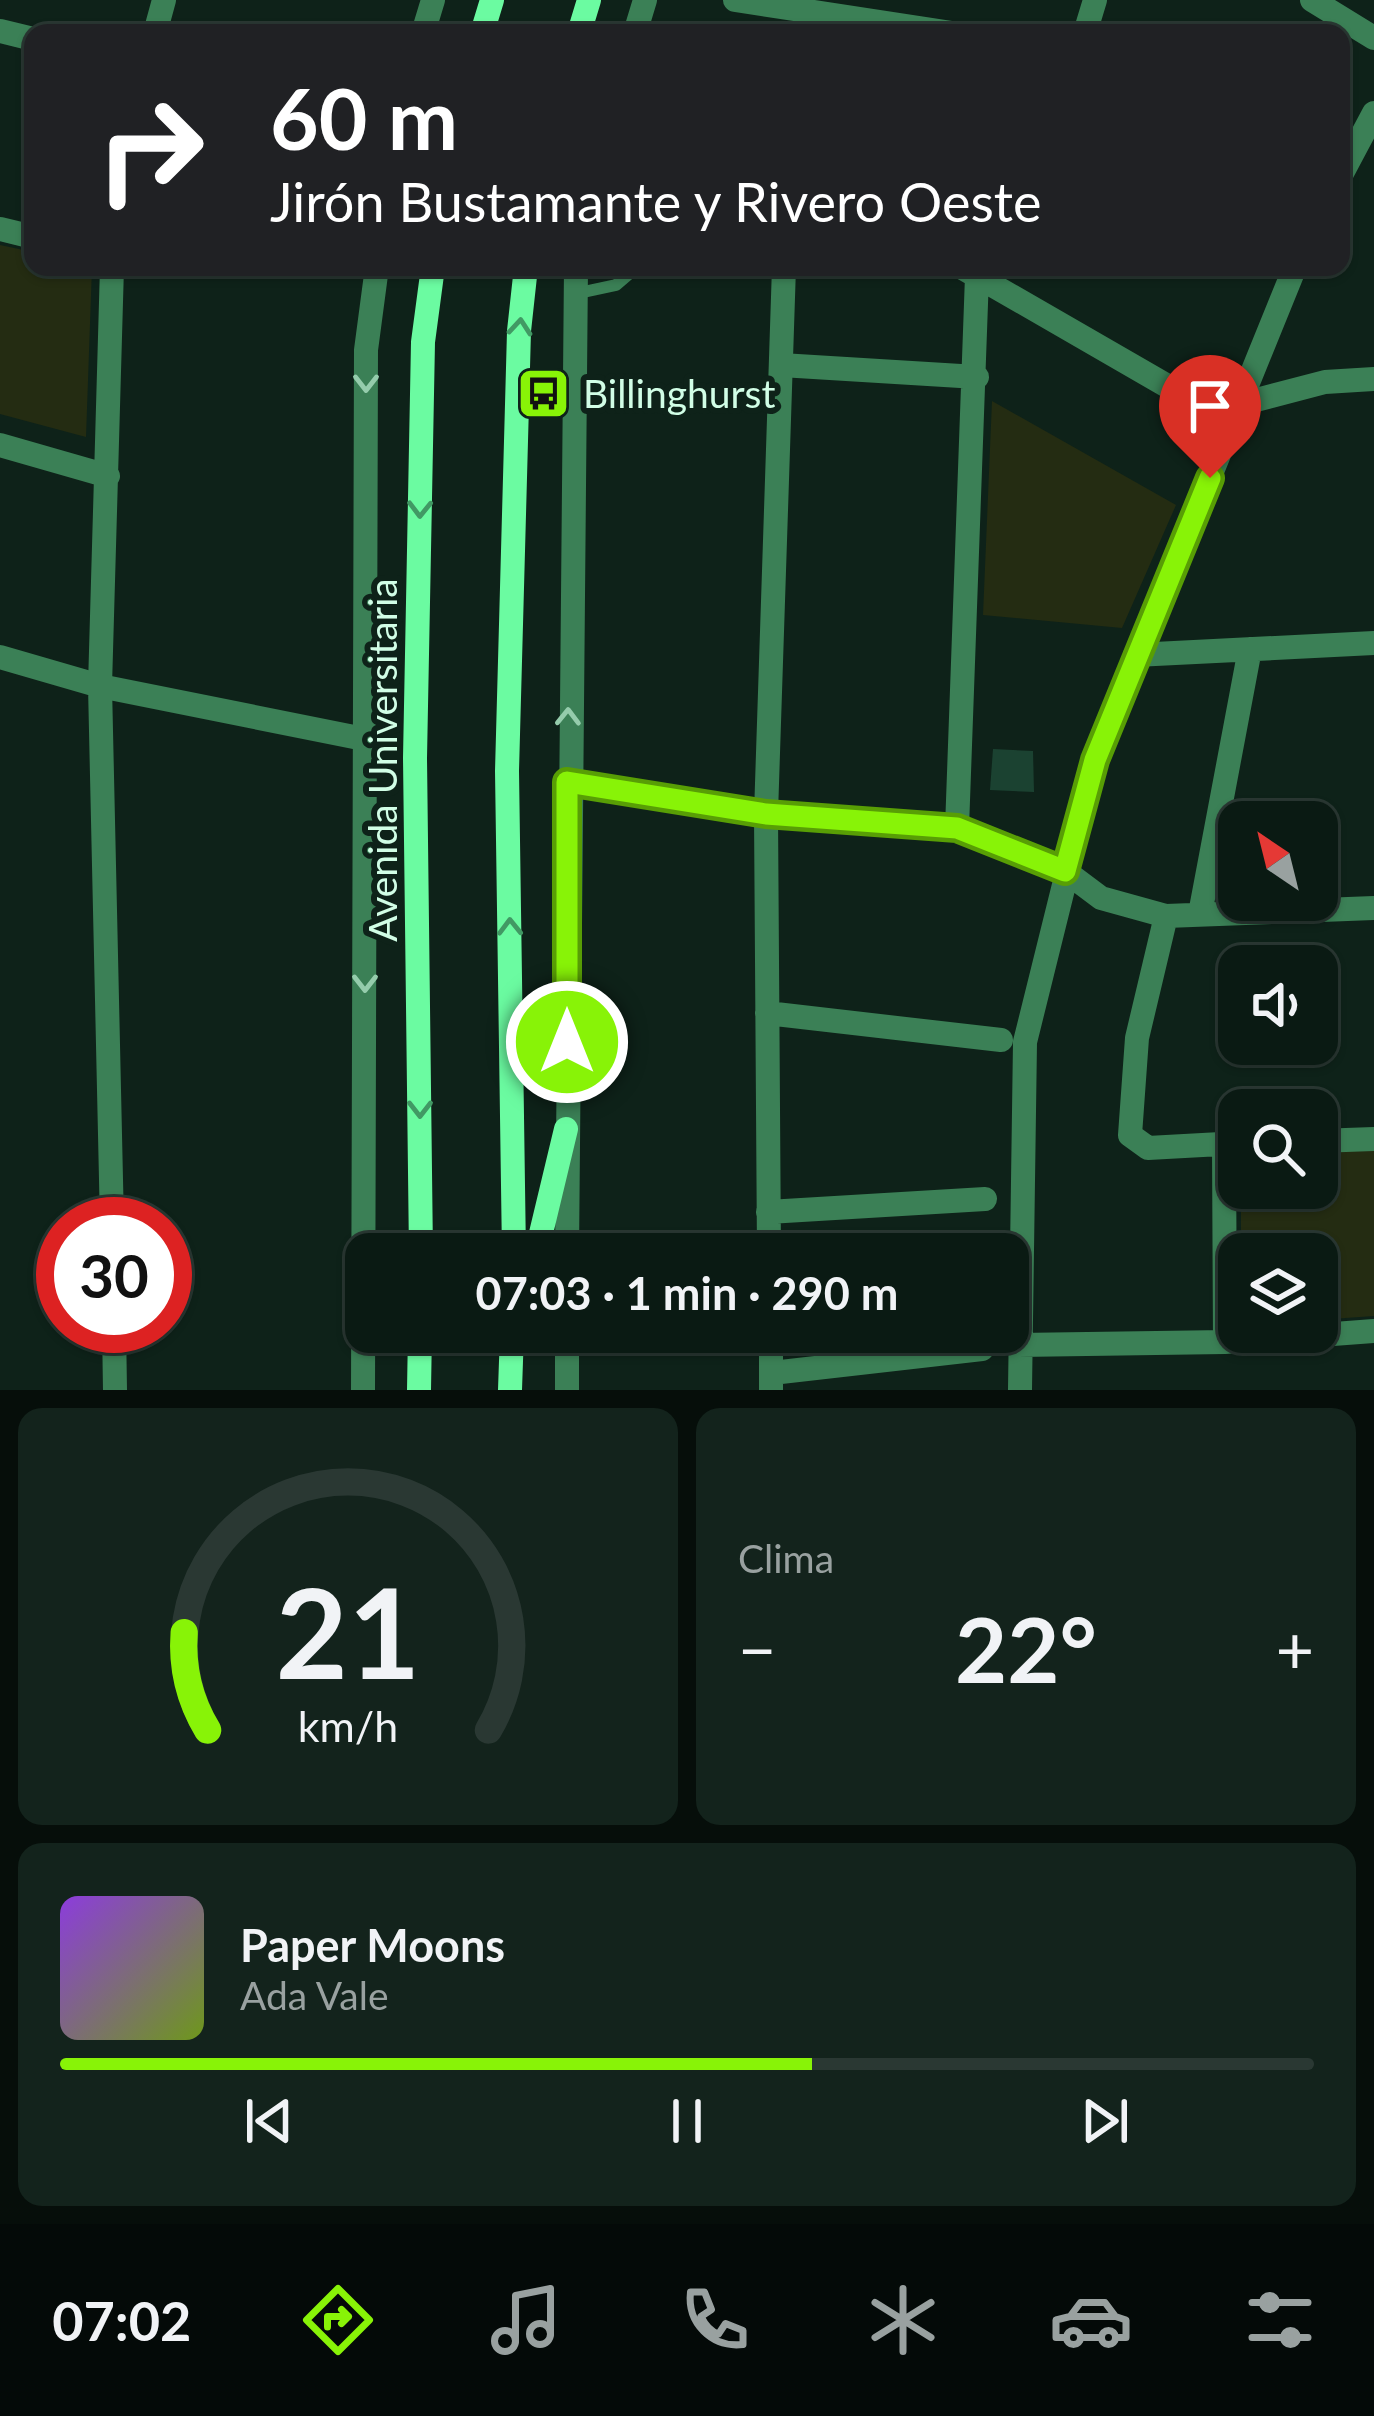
<!DOCTYPE html>
<html lang="es">
<meta charset="utf-8">
<style>
body{margin:0;font-family:Lato,sans-serif;background:#13231c;color:#f1f3f6;height:100vh;display:flex;flex-direction:column;font-size:45px;white-space:nowrap}
*{box-sizing:border-box;margin:0}
p{font-size:39px;color:#99a1a0}
.icon{flex:none;width:66px;height:66px;fill:none;stroke:currentColor;stroke-width:2;stroke-linecap:round;stroke-linejoin:round}
.map{position:relative;height:1390px;overflow:hidden}
.details{display:flex;flex-direction:column;gap:18px;padding:18px;background:#060e0a;flex:1}
.details>*{flex:none}
.banner{position:absolute;left:24px;top:24px;width:1326px;height:252px;border-radius:24px;box-shadow:0 3px 9px #0004,0 0 0 3px #2a3833;background:#202124;color:#fff;overflow:hidden}
.needle{width:78px;rotate:325deg}
.buttons{position:absolute;left:1218px;top:801px;display:grid;gap:24px}
.buttons a{display:grid;place-items:center;width:120px;height:120px;border-radius:24px;background:#0a1a13;box-shadow:0 3px 9px #0004,0 0 0 3px #2a3833;font-size:60px}
.speed{position:absolute;left:36px;top:1197px;display:flex;gap:24px;font-size:60px;font-weight:700;text-align:center}
.speed>*{display:grid;place-content:center;width:156px;height:156px;border-radius:50%;background:#0a1a13;box-shadow:0 3px 9px #0004,0 0 0 3px #2a3833;line-height:1}
.speed .limit{border:18px solid #d22;background:#fff;color:#111}
.pin{position:absolute;display:grid;place-items:center;width:102px;height:102px;color:#fff;margin:-123px -51px;border-radius:50% 50% 50% 0;rotate:-45deg;box-shadow:0 0 12px #0007}
.pin .icon{rotate:45deg}
.me{position:absolute;width:132px;margin:-66px;rotate:0deg;stroke-linejoin:round;filter:drop-shadow(0 0 9px #0008)}
.turn{display:flex;align-items:center;gap:42px;height:252px;padding:0 48px;font-size:54px}
.turn .icon{width:156px;height:156px;stroke-width:2.5}
.turn b{display:block;font-size:84px;line-height:102px}
.big{font-size:90px;font-weight:700;line-height:1.1}
.details .card{flex:1;display:flex;flex-direction:column;justify-content:center;gap:18px;min-width:0;padding:0 42px;border-radius:24px;background:#13231c}
.details .dial{align-items:center;gap:0}
.dial svg{height:312px;overflow:visible;fill:none;stroke:#2a3833;stroke-width:7;stroke-linecap:round;text-anchor:middle}
.dial text{fill:#f1f3f6;stroke:none}
.song{display:flex;align-items:center;gap:36px}
.cover{width:144px;height:144px;border-radius:18px;background:linear-gradient(135deg,hsl(270 70% 55%),hsl(80 70% 35%))}
.played{height:12px;border-radius:6px;background:linear-gradient(90deg,#88f307 60%,#2a3833 60%)}
.keys{display:flex;justify-content:space-around;direction:ltr}
.heat{display:flex;justify-content:space-between;align-items:center;font-size:66px;direction:ltr}
.details .tiles{flex:1;display:grid;gap:18px;grid-template-columns:1fr 1fr}
.card:last-child{grid-column:span 2}
.trip{position:absolute;left:345px;top:1233px;width:684px;height:120px;border-radius:24px;background:#0a1a13;box-shadow:0 3px 9px #0004,0 0 0 3px #2a3833;font-weight:700;line-height:120px;text-align:center}
.tabs{display:flex;height:192px;justify-content:space-around;align-items:center;background:#040a08;color:#99a1a0}
.tabs .icon{width:84px;height:84px}
.tabs .on{color:#88f307}
.tabs b{font-size:54px;color:#f1f3f6}
.map>svg:first-child{display:block}
.green{fill:#242c12}
.building{fill:#1b4231}
.lines{fill:none;stroke-linecap:round;stroke-linejoin:round}
.lane{stroke:#3b8056;stroke-width:12}
.street{stroke:#3b8056;stroke-width:24}
.secondary{stroke:#6bfba1;stroke-width:24}
.oneway{stroke:#419964}
.oneway2{stroke:#95ccac}
.route-casing{stroke:#589e05;stroke-width:30}
.route{stroke:#88f307;stroke-width:21}
.labels{text-anchor:middle;stroke-width:12;stroke-linejoin:round;paint-order:stroke}
.poi-label{font-size:39px;fill:#d1fee6;stroke:#0e2219;text-anchor:start}
.street-label{font-size:39px;fill:#d1fee6;stroke:#0e2219}
</style>
<div class="map">
<svg width="1374" height="1390" viewBox="0 0 1374 1390">
<rect width="100%" height="100%" fill="#0e2219"/>
<path class="green" d="M0,245l33,7v15h59l-6,170 -86,-23z
M992,401l184,104 -54,123 -139,-13z
M1374,1147v169l-57,4v-66h-76v-66h76v-39z"/>
<path class="building" d="M993,749l40,2 1,41 -44,-2z"/>
<g class="lines">
<path class="lane" d="M574,294l42,-9 21,-18"/>
<path class="street" d="M735,0l217,33
M1312,0l62,38
M0,31l33,8
M155,33l9,-33
M423,33l10,-33
M635,33l10,-33
M1085,33l10,-33
M1341,175l33,-62
M0,229l33,8
M961,267l222,128 58,9 84,-22 49,-3
M781,365l196,12
M0,445l108,31
M1135,655l239,-12
M0,657l100,29 264,53
M567,782l199,32 191,14 108,43 36,27 65,18 208,-8
M957,828l20,-552
M1200,914l50,-265
M1166,916l-29,122 -7,97 18,13 91,-5
M767,1013l234,27
M1317,1141l57,-2
M1224,1143l1,199
M768,1212l217,-13
M112,1224l-12,-538 12,-419
M567,1254l9,-987
M769,1254l-3,-440 18,-547
M114,1326l1,64
M567,1332v58
M771,1332v58
M1018,1345l207,-3 149,-11
M772,1373l210,-24
M363,1390l3,-1040 11,-83
M1020,1390l5,-348 70,-282 200,-493"/>
<path class="secondary" d="M482,33l10,-33
M579,33l10,-33
M421,1254l-6,-496 8,-416 10,-75
M514,1254l-7,-483 12,-440 7,-64
M536,1254l30,-125
M419,1390l1,-58
M510,1390l2,-58"/>
</g>
<defs><path id="oneway-chevron" d="M-2-3.5L2.5 0L-2 3.5" fill="none" stroke-width="1.6" stroke-linecap="round" stroke-linejoin="round" transform="scale(3)"/></defs>
<g class="oneway">
<use href="#oneway-chevron" transform="translate(520 327) rotate(-85)"/>
<use href="#oneway-chevron" transform="translate(420 509) rotate(91)"/>
<use href="#oneway-chevron" transform="translate(510 927) rotate(-91)"/>
<use href="#oneway-chevron" transform="translate(420 1109) rotate(90)"/>
</g>
<g class="oneway2">
<use href="#oneway-chevron" transform="translate(366 383) rotate(90)"/>
<use href="#oneway-chevron" transform="translate(568 717) rotate(-89)"/>
<use href="#oneway-chevron" transform="translate(365 983) rotate(90)"/>
</g>
<g class="lines">
<defs>
<path id="route" d="M567,1042v-260l199,32 191,14 108,43 30,-111 115,-282"/>
</defs>
<use href="#route" class="route-casing"/>
<use href="#route" class="route"/>
</g>
<defs>
<symbol id="bus-square" viewBox="-11 -11 22 22"><rect x="-9" y="-9" width="18" height="18" rx="4" fill="#88f307" stroke="#0e2219"/><path d="M-5-6H5V4H4V6H2V4H-2V6H-4V4H-5ZM-3.5-4V0h7V-4ZM-3.5 1.2v1.5H-2V1.2ZM2 1.2v1.5H3.5V1.2Z" fill="#111"/></symbol>
</defs>
<g fill-rule="evenodd">
<use href="#bus-square" x="514" y="364" width="59" height="59"/>
</g>
<g class="labels">
<g class="poi-label">
<text x="583" y="408">Billinghurst</text>
</g>
<g class="street-label">
<text transform="translate(383 760) rotate(-90)" y="14">Avenida Universitaria</text>
</g>
</g>
</svg>
<div class="buttons">
<a><svg class="needle" viewBox="-14 -14 28 28"><path d="M0-13l5 13h-10z" fill="#e53935"/><path d="M0 13l5-13h-10z" fill="#99a1a0"/></svg></a>
<a><svg class="icon" aria-label="sound" viewBox="0 0 24 24"><path d="M4 9h4l5-4v14l-5-4H4zM17 9q2 3 0 6"/></svg></a>
<a><svg class="icon" aria-label="search" viewBox="0 0 24 24"><circle cx="10" cy="10" r="6"/><path d="M15 15l6 6"/></svg></a>
<a><svg class="icon" aria-label="layers" viewBox="0 0 24 24"><path d="M12 4l9 5-9 5-9-5zM3 14l9 5 9-5"/></svg></a>
</div>
<div class="speed"><div class="limit">30</div></div>
<div class="pin" style="left:1210px;top:478px;background:#d93025"><svg class="icon" aria-label="arrive" viewBox="0 0 24 24"><path d="M6 21V4h12l-3 4 3 4H6"/></svg></div>
<svg class="me" style="left:567px;top:1042px" viewBox="-20 -20 40 40"><circle r="17" fill="#88f307" stroke="#fff" stroke-width="3"/><path d="M0-11L8 9 0 5-8 9z" fill="#fff"/></svg>
<div class="trip">07:03 · 1 min · 290 m</div>
<div class="banner">
<div class="turn"><svg class="icon" aria-label="right" viewBox="0 0 24 24"><path d="M7 20v-9h11M14 6l5 5-5 5"/></svg><div><b>60 m</b>Jirón Bustamante y Rivero Oeste</div></div>
</div>
</div>
<section class="details">
<div class="tiles">
<div class="card dial"><svg viewBox="0 0 100 80">
<path d="M14 69A42 42 0 1 1 86 69"/>
<path d="M14 69A42 42 0 0 1 8 44" stroke="#88f307"/>
<text x="50" y="56" font-size="32" font-weight="700">21</text>
<text x="50" y="72" font-size="11">km/h</text>
</svg></div>
<div class="card"><p>Clima</p>
<div class="heat"><a>−</a><b class="big">22°</b><a>+</a></div>
</div>
<div class="card">
<div class="song"><i class="cover"></i><div><b>Paper Moons</b><p>Ada Vale</p></div></div>
<div class="played"></div>
<div class="keys"><svg class="icon" aria-label="previous" viewBox="0 0 24 24"><path d="M18 5L8 12l10 7zM5 5v14"/></svg><svg class="icon" aria-label="pause" viewBox="0 0 24 24"><path d="M8 5v14M16 5v14"/></svg><svg class="icon" aria-label="next" viewBox="0 0 24 24"><path d="M6 5l10 7-10 7zM19 5v14"/></svg></div>
</div>
</div>
</section>
<nav class="tabs">
<b>07:02</b>
<svg class="icon on" aria-label="directions" viewBox="0 0 24 24"><path d="M12 3l9 9-9 9-9-9zM9 14v-3h6M13 9l2 2-2 2"/></svg>
<svg class="icon" aria-label="music" viewBox="0 0 24 24"><path d="M9 18V5l10-2v13"/><circle cx="6" cy="18" r="3"/><circle cx="16" cy="16" r="3"/></svg>
<svg class="icon" aria-label="phone" viewBox="0 0 24 24"><path d="M5 4h4l2 5-3 2q2 4 5 5l2-3 5 2v4C11 20 4 13 5 4z"/></svg>
<svg class="icon" aria-label="climate" viewBox="0 0 24 24"><path d="M12 3v18M4 7l16 10M4 17L20 7"/></svg>
<svg class="icon" aria-label="car" viewBox="0 0 24 24"><path d="M5 17H2v-5l4-1 3-4h7l3 4 3 1v5h-3M9 17h6M6 11h13"/><circle cx="7" cy="17" r="2"/><circle cx="17" cy="17" r="2"/></svg>
<svg class="icon" aria-label="filters" viewBox="0 0 24 24"><path d="M4 7h16M4 17h16"/><circle cx="9" cy="7" r="2"/><circle cx="15" cy="17" r="2"/></svg>
</nav>
